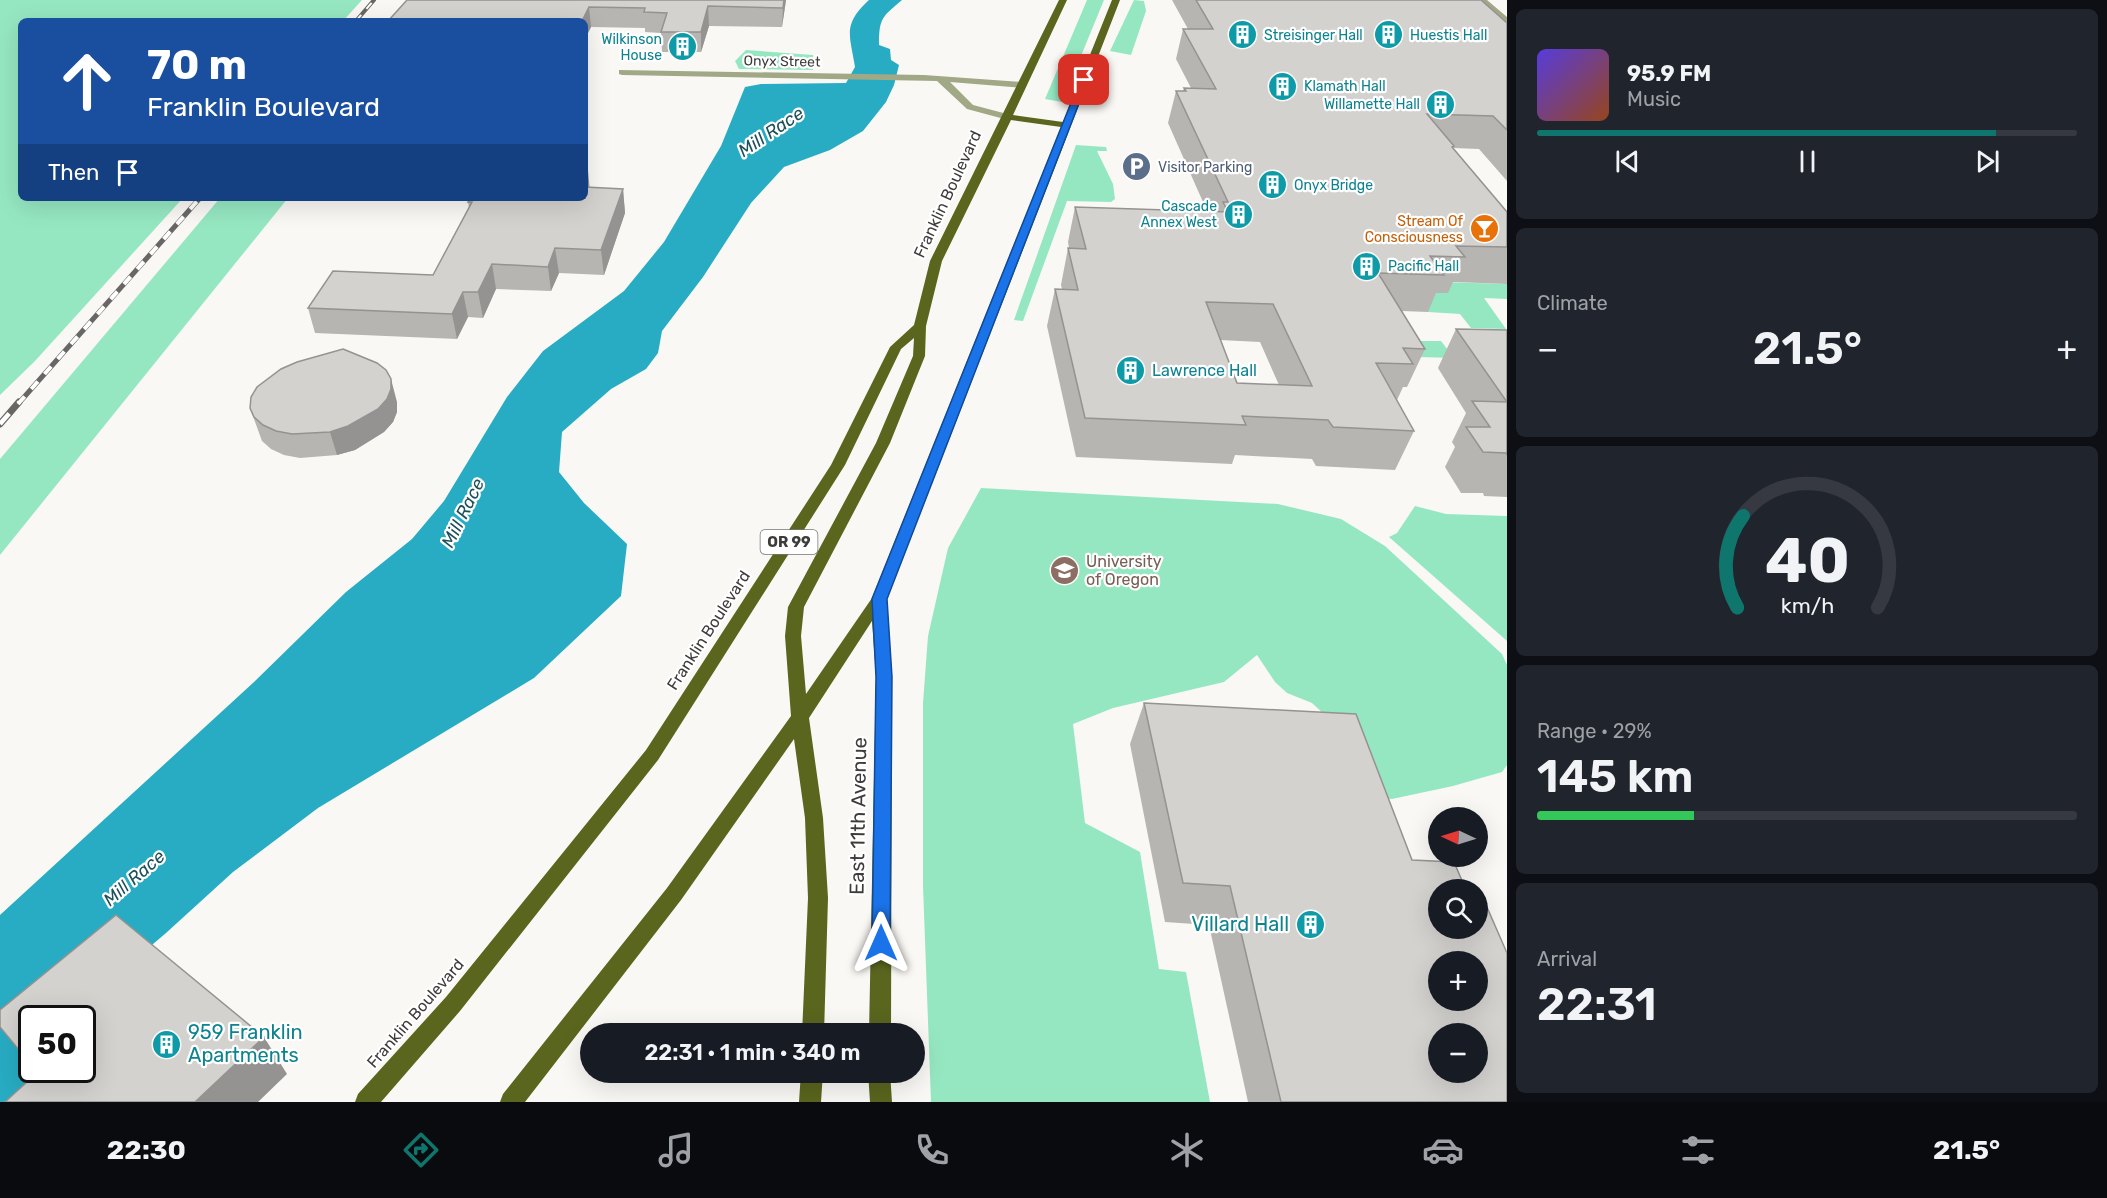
<!DOCTYPE html>
<meta charset="utf-8">
<style>
body{margin:0;font-family:Rubik,sans-serif;background:#20242c;color:#f1f3f6;height:100vh;display:flex;flex-direction:column;font-size:22px;white-space:nowrap}
*{box-sizing:border-box;margin:0}
p{font-size:20px;color:#9ea1a6}
.icon{flex:none;width:33px;height:33px;fill:none;stroke:currentColor;stroke-width:2;stroke-linecap:round;stroke-linejoin:round}
.map{position:relative;flex:1;overflow:hidden}
.side{display:flex;flex-direction:column;gap:9px;padding:9px;background:#0d0f14;width:600px}
.side>*{flex:none}
.hud{position:absolute;left:18px;top:18px;width:570px;height:183px;border-radius:9px;box-shadow:0 6px 24px #0002;background:#1a4fa0;color:#fff;overflow:hidden}
.needle{width:39px;rotate:274deg}
.fabs{position:absolute;left:1428px;top:807px;display:grid;gap:12px}
.fabs a{display:grid;place-items:center;width:60px;height:60px;border-radius:50%;background:#171b24;box-shadow:0 6px 24px #0002;font-size:30px}
.speed{position:absolute;left:18px;top:1005px;display:flex;gap:12px;font-size:30px;font-weight:700;text-align:center}
.speed>*{display:grid;place-content:center;width:78px;height:78px;border-radius:50%;background:#171b24;box-shadow:0 6px 24px #0002;line-height:1}
.speed .limit{border:3px solid #111;border-radius:9px;background:#fff;color:#111}
.pin{position:absolute;display:grid;place-items:center;width:51px;height:51px;color:#fff;margin:-26px;border-radius:12px;box-shadow:0 3px 9px #0006}
.me{position:absolute;width:66px;margin:-33px;rotate:0deg;stroke-linejoin:round;filter:drop-shadow(0 0 4px #0008)}
.turn{display:flex;align-items:center;gap:21px;height:126px;padding:0 30px;font-size:27px}
.turn .icon{width:78px;height:78px;stroke-width:2.5}
.turn b{display:block;font-size:42px;line-height:51px}
.then{display:flex;align-items:center;height:57px;padding:0 30px;background:#0003;gap:12px;font-size:22px}
.big{font-size:45px;font-weight:600;line-height:1.1}
.side .widget{flex:1;display:flex;flex-direction:column;justify-content:center;gap:9px;min-width:0;padding:0 21px;border-radius:9px;background:#20242c}
.side .dial{align-items:center;gap:0}
.dial svg{height:156px;overflow:visible;fill:none;stroke:#363941;stroke-width:7;stroke-linecap:round;text-anchor:middle}
.dial text{fill:#f1f3f6;stroke:none}
.song{display:flex;align-items:center;gap:18px}
.cover{width:72px;height:72px;border-radius:9px;background:linear-gradient(135deg,hsl(250 70% 55%),hsl(20 70% 35%))}
.played{height:6px;border-radius:3px;background:linear-gradient(90deg,#0f766e 85%,#363941 85%)}
.keys{display:flex;justify-content:space-around;direction:ltr}
.heat{display:flex;justify-content:space-between;align-items:center;font-size:33px;direction:ltr}
.charge{height:9px;border-radius:4px;background:linear-gradient(90deg,#34c759 29%,#363941 0)}
.trip{position:absolute;left:580px;top:1023px;width:345px;height:60px;border-radius:30px;background:#171b24;box-shadow:0 6px 24px #0002;font-weight:600;line-height:60px;text-align:center}
.tab-bar{display:flex;height:96px;justify-content:space-around;align-items:center;background:#090b0e;color:#9ea1a6}
.tab-bar .icon{width:42px;height:42px}
.tab-bar .active{color:#0f766e}
.tab-bar b{font-size:27px;color:#f1f3f6}
main{display:flex;flex:1;min-height:0}
.map>svg:first-child{display:block}
.green{fill:#95e7c2}
.water{fill:#27acc3}
.lines{fill:none;stroke-linecap:round;stroke-linejoin:round}
.minor{fill:#a0a885;fill-rule:evenodd}
.major{fill:#5a651e;fill-rule:evenodd}
.rail-far2-casing{stroke:#686765;stroke-width:4}
.rail-far1-casing{stroke:#686765;stroke-width:5}
.rail-casing{stroke:#686765;stroke-width:7}
.rail-far2{stroke:#fff;stroke-width:2;stroke-dasharray:8;stroke-linecap:butt}
.rail-far1{stroke:#fff;stroke-width:4;stroke-dasharray:10;stroke-linecap:butt}
.rail{stroke:#fff;stroke-width:4.5;stroke-dasharray:14;stroke-linecap:butt}
.wall{fill:#b6b5b2;fill-rule:evenodd}
.shaded-wall{fill:#949391}
.building{fill:#d4d2cf;stroke:#949391;stroke-width:1.5;fill-rule:evenodd}
.route{fill:#1a73e8;stroke:#114b97;stroke-width:1.5}
.labels{text-anchor:middle;stroke-width:4.5;stroke-linejoin:round;paint-order:stroke}
.far-culture-label{font-size:14px;fill:#0d838f;stroke:#fff;text-anchor:start}
.far-street-label{font-size:14px;fill:#3d3c3b;stroke:#fff}
.far-service-label{font-size:14px;fill:#4e5e75;stroke:#fff;text-anchor:start}
.far-food-label{font-size:14px;fill:#c56008;stroke:#fff;text-anchor:end}
.shield{fill:#fff;stroke:#777676;stroke-width:1.5}
.shield-label{font-size:15px;font-weight:bold;fill:#3d3c3b}
.street-label{font-size:16px;fill:#3d3c3b;stroke:#fff}
.culture-label{font-size:16px;fill:#0d838f;stroke:#fff;text-anchor:start}
.education-label{font-size:16px;fill:#785e54;stroke:#fff;text-anchor:start}
.water-label{font-size:18px;font-style:italic;fill:#1c505a;stroke:#fff}
.near-street-label{font-size:20px;fill:#3d3c3b;stroke:#fff}
.near-culture-label{font-size:20px;fill:#0d838f;stroke:#fff;text-anchor:end}
</style>
<main>
<div class="map">
<svg width="1507" height="1102" viewBox="0 0 1507 1102">
<rect width="100%" height="100%" fill="#faf8f4"/>
<path class="green" d="M0,0h362l-19,21h-322v177h162l-148,163 -35,34z
M1087,0h17l-42,102 -17,-3z
M1134,0l10,1 2,10 -15,44 -21,-4z
M746,50l67,5v15l-74,-1 -4,-8z
M1076,145l30,2 1,4h-10l16,33 2,15 -4,3 -44,-1 -44,120 -9,-1z
M220,198h68l-288,357v-96z
M1440,282l67,2v15l-23,-1 22,31 -35,-1 -11,-14 -32,-2 -13,-20z
M1407,341h34l13,17 -36,-1z
M981,488l297,16 63,15 44,27 117,108 5,11v100l-5,7 -49,14 -61,13 -12,-1 -28,-58 -40,-37 -25,-10 -12,-11 -18,-27 -33,27 -111,26 -40,16 12,99 55,29 19,117 27,3 24,130h-279l-8,-216v-183l5,-67 20,-88z
M1415,506l31,8 61,2v125l-118,-104 8,-4z"/>
<path class="water" d="M869,0h33c-20,17 -23,18 -23,45l11,4 1,11 8,5 -5,20 -8,17 -23,29 -33,19 -46,17 -33,36 -48,74 -41,54 -4,22 -12,16 -35,20 -49,43 -3,40 25,31 43,41 -6,52 -87,82 -216,130 -85,64 -67,61 -100,85h-34v52h6l32,32h-70v-187l254,-233 92,-90 66,-53 32,-38 63,-104 36,-46 81,-60 40,-49 57,-96 24,-59 16,-3 85,-1 9,-16c-5,-32 -13,-42 14,-67z"/>
<g class="lines">
<path class="minor" d="M1479,0h8l20,17v6z
M619,70l305,5 99,7 4,3 -4,3 -73,-6 23,23 38,10 2,2 -5,3 -41,-11 -30,-28 -315,-6 -3,-1z"/>
<path class="major" d="M1059,0h8l-54,115 50,7 49,-122h8l-233,599 5,78 -1,357h-22l7,-357 -4,-56 -63,97 14,100 5,80 -4,136h-22l6,-136 -3,-80 -11,-79 -113,161 -156,202h-25l3,-8 164,-206 124,-172 -6,-80 3,-29 88,-164 37,-87 1,-18 -13,11 -56,116 -187,295 -198,251 -79,91h-26l3,-8 88,-97 200,-247 185,-285 59,-118 24,-22 16,-64zM1011,120l50,7 -189,471 -66,96 -5,-58 3,-29 86,-164 35,-87 1,-30 16,-65z
M801,1072h22l-2,30h-22z
M868,1072h22l2,30h-22z"/>
<defs>
<path id="rail-far2" d="M356,21l18,-21"/>
<path id="rail-far1" d="M18,404l182,-206"/>
<path id="rail" d="M0,424l19,-22"/>
</defs>
<use href="#rail-far2" class="rail-far2-casing"/>
<use href="#rail-far1" class="rail-far1-casing"/>
<use href="#rail" class="rail-casing"/>
<use href="#rail-far2" class="rail-far2"/>
<use href="#rail-far1" class="rail-far1"/>
<use href="#rail" class="rail"/>
</g>
<path class="wall" d="M407,0h379l-4,27 -73,-1 -8,26h-39l-1,-19 -16,-1v-4l-54,-1 -6,12v-18z
M1172,0h309l26,23v158l-28,-32 -26,-1 54,64v72l-54,-2 -5,11h-12l-8,19 -26,-1 23,38 -18,38h-4l-6,13 17,31 -19,39 -79,-4 -4,-7 -77,-4 -3,9 -156,-7 -29,-131 8,-37h7l-1,-4 7,-37h1l-1,-6 7,-35 132,4 -39,-88 8,-32h7l1,-3h7l-15,-29 7,-30h5zM1220,340l40,2 19,43 -42,-2z
M590,188l33,1 2,24 -21,62 -45,-2 -8,18 -55,-2 -13,29 -15,-1 -11,22 -142,-6 -7,-25 125,-33 36,-67 -1,-6z
M1456,329l51,1v167l-23,-1 -1,-3h-22l-16,-26 10,-20 -3,-5 14,-29 -28,-45z
M397,402v10l-4,10 -9,10 -29,18 -18,5 -37,3 -16,-3 -13,-6 -9,-8 -12,-33z
M1144,703l363,399h-259l-39,-177 -44,-3 -35,-178z"/>
<path class="shaded-wall" d="M784,0h2l-4,27 1,-19z
M708,6l1,20 -8,26v-20z
M589,7l2,20 -6,12v-18h-3z
M588,170l2,23 -5,5v-22z
M623,189l2,24 -21,62 -3,-25z
M555,248l4,25 -8,18 -3,-24z
M492,264l4,25 -13,29 -5,-26z
M463,292l5,25 -11,22 -5,-25z
M391,379l6,23v10l-4,10 -9,10 -29,18 -18,5 -7,-23z
M264,1037l23,37 -29,28h-63z"/>
<path class="building" d="M407,0h377l-1,8 -75,-2 -7,26h-40l6,-19 -23,-1 1,-4 -56,-1 -7,14h-194z
M1196,0h285l26,23v107l-14,-14 -66,-2 27,32 -2,1 55,65v35l-51,-1 9,11 -35,-1 14,19 -66,-2 47,76 -22,-1 10,16 -37,-1 38,68 -81,-4 -5,-7 -86,-4 4,9 -161,-7 -30,-129 23,1 -10,-42 18,1 -11,-42 153,5 -5,-10h5l-52,-111h10l-2,-3 32,1 -33,-60h30zM1206,302l67,2 39,82 -75,-3z
M585,187l38,2 -22,61 -46,-2 -7,19 -56,-3 -14,28h-15l-11,22 -144,-6 25,-37 100,4 39,-73h-4l3,-4h114z
M1456,329l51,1v125l-1,-2 -23,-1 -17,-25h24l-18,-26 35,1z
M343,349l34,14 9,7 5,9v10l-4,10 -9,10 -30,17 -18,6 -38,2 -16,-3 -13,-6 -9,-8 -4,-9 1,-11 6,-10 24,-18 16,-7z
M1144,703l212,11 56,146 42,2 12,28h-28v38h40v-24l8,1 21,48v149h-226l-51,-216 -47,-3zM1438,962h40v38h-40zM1438,1034h40v38h-40z
M116,915l148,122 -69,65h-190l35,-32h42v-52h-50v43l-13,-11 -19,-23v-17z"/>
<path class="route" d="M1081,78l7,2 -201,519 5,78 -2,266 -3,6 -6,3 -7,-3 -2,-6 4,-266 -4,-78z"/>
<defs>
<symbol id="building-disc" viewBox="-11 -11 22 22"><circle r="9.5" fill="#0f9aa8" stroke="#fff"/><path d="M-4-6H4V6H1V3H-1V6H-4ZM-2.5-4.3h1.7v1.8h-1.7ZM.8-4.3h1.7v1.8H.8ZM-2.5-1h1.7V.8h-1.7ZM.8-1h1.7V.8H.8Z" fill="#fff"/></symbol>
<symbol id="parking-disc" viewBox="-11 -11 22 22"><circle r="9.5" fill="#5c6f8a" stroke="#fff"/><path d="M-3.5-5.5H1a3.5 3.5 0 0 1 0 7H-1V5.5H-3.5ZM-1-3.4V-.6H.8a1.4 1.4 0 0 0 0-2.8Z" fill="#fff"/></symbol>
<symbol id="bar-disc" viewBox="-11 -11 22 22"><circle r="9.5" fill="#e8710a" stroke="#fff"/><path d="M-6-5H6L.8 .8V4.5H3.5V6h-7V4.5H-.8V.8Z" fill="#fff"/></symbol>
<symbol id="university-disc" viewBox="-11 -11 22 22"><circle r="9.5" fill="#8d6e63" stroke="#fff"/><path d="M0-5L7-2L0 1L-7-2ZM-4 1L0 2.5L4 1V4Q0 6-4 4Z" fill="#fff"/></symbol>
</defs>
<g fill-rule="evenodd">
<use href="#building-disc" x="1226" y="18" width="33" height="33"/>
<use href="#building-disc" x="1372" y="18" width="33" height="33"/>
<use href="#building-disc" x="666" y="30" width="33" height="33"/>
<use href="#building-disc" x="1266" y="70" width="33" height="33"/>
<use href="#building-disc" x="1424" y="88" width="33" height="33"/>
<use href="#parking-disc" x="1120" y="150" width="33" height="33"/>
<use href="#building-disc" x="1256" y="168" width="33" height="33"/>
<use href="#building-disc" x="1222" y="198" width="33" height="33"/>
<use href="#bar-disc" x="1468" y="212" width="33" height="33"/>
<use href="#building-disc" x="1350" y="250" width="33" height="33"/>
<use href="#building-disc" x="1114" y="354" width="33" height="33"/>
<use href="#university-disc" x="1048" y="554" width="33" height="33"/>
<use href="#building-disc" x="1294" y="908" width="33" height="33"/>
<use href="#building-disc" x="150" y="1028" width="33" height="33"/>
</g>
<g class="labels">
<g class="far-culture-label">
<text x="1264" y="40">Streisinger Hall</text>
<text x="1410" y="40">Huestis Hall</text>
<text x="662" y="44" text-anchor="end">Wilkinson<tspan x="662" dy="16">House</tspan></text>
<text x="1304" y="91">Klamath Hall</text>
<text x="1420" y="109" text-anchor="end">Willamette Hall</text>
<text x="1294" y="190">Onyx Bridge</text>
<text x="1217" y="211" text-anchor="end">Cascade<tspan x="1217" dy="16">Annex West</tspan></text>
<text x="1388" y="271">Pacific Hall</text>
</g>
<g class="far-street-label">
<text transform="translate(782 61) rotate(1)" y="5">Onyx Street</text>
</g>
<g class="far-service-label">
<text x="1158" y="172">Visitor Parking</text>
</g>
<g class="far-food-label">
<text x="1463" y="226">Stream Of<tspan x="1463" dy="16">Consciousness</tspan></text>
</g>
<rect class="shield" x="760.5" y="530" width="57" height="24" rx="4.5"/>
<g class="shield-label">
<text x="789" y="547">OR 99</text>
</g>
<g class="street-label">
<text transform="translate(947 194) rotate(-65)" y="6">Franklin Boulevard</text>
<text transform="translate(708 630) rotate(-57)" y="6">Franklin Boulevard</text>
<text transform="translate(415 1013) rotate(-49)" y="6">Franklin Boulevard</text>
</g>
<g class="culture-label">
<text x="1152" y="376">Lawrence Hall</text>
</g>
<g class="education-label">
<text x="1086" y="567">University<tspan x="1086" dy="18">of Oregon</tspan></text>
</g>
<g class="water-label">
<text transform="translate(771 132) rotate(-34)" y="6">Mill Race</text>
<text transform="translate(463 513) rotate(-64)" y="6">Mill Race</text>
<text transform="translate(134 878) rotate(-41)" y="6">Mill Race</text>
</g>
<g class="near-street-label">
<text transform="translate(858 816) rotate(-89)" y="7">East 11th Avenue</text>
</g>
<g class="near-culture-label">
<text x="1289" y="931">Villard Hall</text>
<text x="188" y="1039" text-anchor="start">959 Franklin<tspan x="188" dy="23">Apartments</tspan></text>
</g>
</g>
</svg>
<div class="fabs">
<a><svg class="needle" viewBox="-14 -14 28 28"><path d="M0-13l5 13h-10z" fill="#e53935"/><path d="M0 13l5-13h-10z" fill="#9ea1a6"/></svg></a>
<a><svg class="icon" aria-label="search" viewBox="0 0 24 24"><circle cx="10" cy="10" r="6"/><path d="M15 15l6 6"/></svg></a>
<a>+</a>
<a>−</a>
</div>
<div class="speed"><div class="limit">50</div></div>
<div class="pin" style="left:1084px;top:80px;background:#d93025"><svg class="icon" aria-label="arrive" viewBox="0 0 24 24"><path d="M6 21V4h12l-3 4 3 4H6"/></svg></div>
<svg class="me" style="left:881px;top:943px" viewBox="-20 -20 40 40"><path d="M0-17L14 15 0 8-14 15z" fill="#1a73e8" stroke="#fff" stroke-width="4"/></svg>
<div class="trip">22:31 · 1 min · 340 m</div>
<div class="hud">
<div class="turn"><svg class="icon" aria-label="ahead" viewBox="0 0 24 24"><path d="M12 20V5M6 11l6-6 6 6"/></svg><div><b>70 m</b>Franklin Boulevard</div></div>
<div class="then">Then<svg class="icon" aria-label="arrive" viewBox="0 0 24 24"><path d="M6 21V4h12l-3 4 3 4H6"/></svg></div>
</div>
</div>
<section class="side">
<div class="widget">
<div class="song"><i class="cover"></i><div><b>95.9 FM</b><p>Music</p></div></div>
<div class="played"></div>
<div class="keys"><svg class="icon" aria-label="previous" viewBox="0 0 24 24"><path d="M18 5L8 12l10 7zM5 5v14"/></svg><svg class="icon" aria-label="pause" viewBox="0 0 24 24"><path d="M8 5v14M16 5v14"/></svg><svg class="icon" aria-label="next" viewBox="0 0 24 24"><path d="M6 5l10 7-10 7zM19 5v14"/></svg></div>
</div>
<div class="widget"><p>Climate</p>
<div class="heat"><a>−</a><b class="big">21.5°</b><a>+</a></div>
</div>
<div class="widget dial"><svg viewBox="0 0 100 80">
<path d="M14 69A42 42 0 1 1 86 69"/>
<path d="M14 69A42 42 0 0 1 17 22" stroke="#0f766e"/>
<text x="50" y="56" font-size="32" font-weight="700">40</text>
<text x="50" y="72" font-size="11">km/h</text>
</svg></div>
<div class="widget"><p>Range · 29%</p><b class="big">145 km</b><div class="charge"></div></div>
<div class="widget"><p>Arrival</p><b class="big">22:31</b></div>
</section>
</main>
<nav class="tab-bar">
<b>22:30</b>
<svg class="icon active" aria-label="directions" viewBox="0 0 24 24"><path d="M12 3l9 9-9 9-9-9zM9 14v-3h6M13 9l2 2-2 2"/></svg>
<svg class="icon" aria-label="music" viewBox="0 0 24 24"><path d="M9 18V5l10-2v13"/><circle cx="6" cy="18" r="3"/><circle cx="16" cy="16" r="3"/></svg>
<svg class="icon" aria-label="phone" viewBox="0 0 24 24"><path d="M5 4h4l2 5-3 2q2 4 5 5l2-3 5 2v4C11 20 4 13 5 4z"/></svg>
<svg class="icon" aria-label="climate" viewBox="0 0 24 24"><path d="M12 3v18M4 7l16 10M4 17L20 7"/></svg>
<svg class="icon" aria-label="car" viewBox="0 0 24 24"><path d="M5 17H2v-5l4-1 3-4h7l3 4 3 1v5h-3M9 17h6M6 11h13"/><circle cx="7" cy="17" r="2"/><circle cx="17" cy="17" r="2"/></svg>
<svg class="icon" aria-label="filters" viewBox="0 0 24 24"><path d="M4 7h16M4 17h16"/><circle cx="9" cy="7" r="2"/><circle cx="15" cy="17" r="2"/></svg>
<b>21.5°</b>
</nav>
